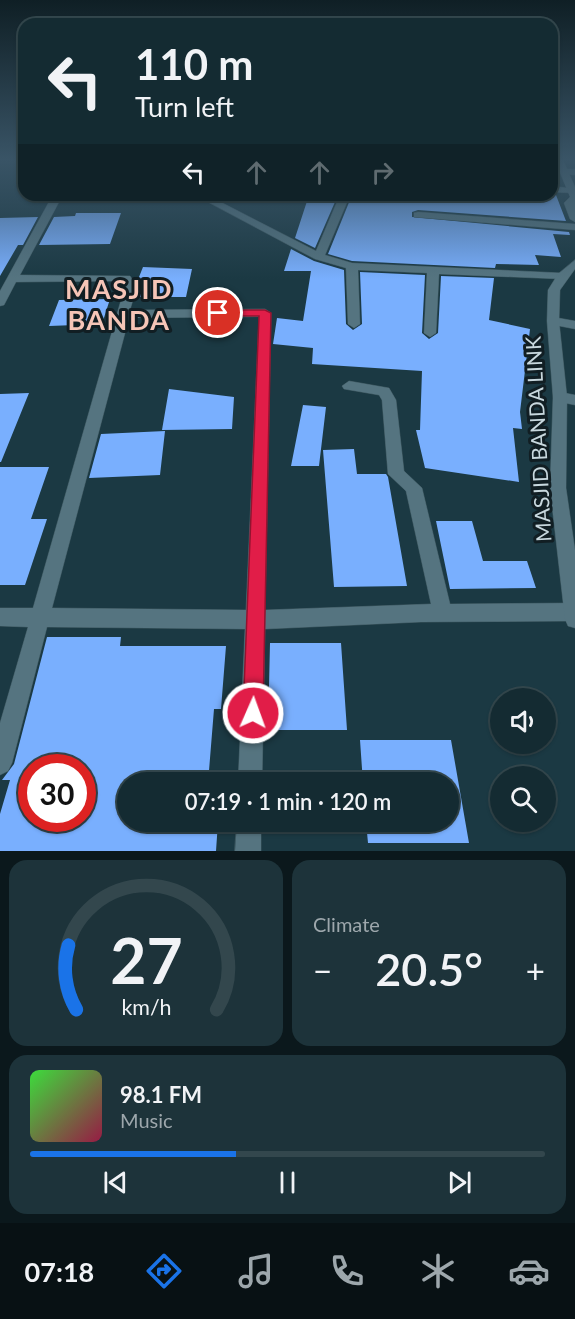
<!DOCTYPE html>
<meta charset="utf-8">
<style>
body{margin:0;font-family:Lato,sans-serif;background:#1d333a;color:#f1f3f6;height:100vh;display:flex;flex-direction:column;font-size:22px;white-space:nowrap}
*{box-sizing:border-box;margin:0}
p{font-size:20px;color:#9da7ac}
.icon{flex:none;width:33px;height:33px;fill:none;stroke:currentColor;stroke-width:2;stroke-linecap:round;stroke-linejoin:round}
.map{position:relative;height:851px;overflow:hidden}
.panel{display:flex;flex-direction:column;gap:9px;padding:9px;background:#0b181c;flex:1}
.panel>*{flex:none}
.guide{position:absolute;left:18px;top:18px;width:540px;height:183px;border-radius:18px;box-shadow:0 2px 4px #0004,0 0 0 2px #33474d;background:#142b32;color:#f1f3f6;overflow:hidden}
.tools{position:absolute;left:490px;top:688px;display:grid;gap:12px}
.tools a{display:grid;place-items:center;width:66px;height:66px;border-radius:50%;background:#142b32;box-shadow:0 2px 4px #0004,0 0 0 2px #33474d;font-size:30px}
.speed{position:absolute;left:18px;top:754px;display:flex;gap:12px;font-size:30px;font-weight:700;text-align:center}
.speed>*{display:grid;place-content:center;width:78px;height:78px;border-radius:50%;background:#142b32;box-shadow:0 2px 4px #0004,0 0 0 2px #33474d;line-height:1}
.speed .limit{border:9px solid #d22;background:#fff;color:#111}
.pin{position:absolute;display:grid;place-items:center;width:51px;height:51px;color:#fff;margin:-26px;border:3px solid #fff;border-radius:50%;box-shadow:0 2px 6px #0007}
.me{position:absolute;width:66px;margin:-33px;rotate:2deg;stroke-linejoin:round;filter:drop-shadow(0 0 4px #0008)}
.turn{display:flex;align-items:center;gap:21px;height:126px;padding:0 18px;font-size:27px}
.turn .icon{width:78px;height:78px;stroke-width:2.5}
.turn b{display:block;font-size:42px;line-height:51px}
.lanes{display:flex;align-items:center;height:57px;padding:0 18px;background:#0003;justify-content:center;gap:30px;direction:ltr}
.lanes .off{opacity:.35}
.big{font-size:45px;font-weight:600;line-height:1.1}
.panel .widget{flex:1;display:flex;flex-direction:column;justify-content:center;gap:9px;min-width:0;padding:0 21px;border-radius:18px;background:#1d333a}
.panel .dial{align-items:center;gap:0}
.dial svg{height:156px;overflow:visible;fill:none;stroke:#33474d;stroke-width:7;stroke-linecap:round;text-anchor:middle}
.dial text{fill:#f1f3f6;stroke:none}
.song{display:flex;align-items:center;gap:18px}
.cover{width:72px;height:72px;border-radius:9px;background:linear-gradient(135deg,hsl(120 70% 55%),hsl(340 70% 35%))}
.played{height:6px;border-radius:3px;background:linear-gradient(90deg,#1a73e8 40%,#33474d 40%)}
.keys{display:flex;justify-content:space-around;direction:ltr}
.heat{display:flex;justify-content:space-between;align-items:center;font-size:33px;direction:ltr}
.panel .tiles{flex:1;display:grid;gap:9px;grid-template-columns:1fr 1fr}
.widget:last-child{grid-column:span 2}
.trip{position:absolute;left:117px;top:772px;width:342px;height:60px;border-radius:30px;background:#142b32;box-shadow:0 2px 4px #0004,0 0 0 2px #33474d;font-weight:600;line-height:60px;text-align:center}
.menu{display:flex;height:96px;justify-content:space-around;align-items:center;background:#081114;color:#9da7ac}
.menu .icon{width:42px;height:42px}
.menu .on{color:#1a73e8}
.menu b{font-size:27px;color:#f1f3f6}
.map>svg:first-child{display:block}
.building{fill:#79affe;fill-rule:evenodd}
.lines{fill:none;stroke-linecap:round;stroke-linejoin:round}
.minor-casing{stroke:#3d575f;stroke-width:1}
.secondary-casing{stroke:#3d575f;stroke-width:1}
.minor{fill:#557480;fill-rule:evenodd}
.secondary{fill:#557480;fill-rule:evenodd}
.route{fill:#e11d48;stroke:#92132f;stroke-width:1.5}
.labels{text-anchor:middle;stroke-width:6;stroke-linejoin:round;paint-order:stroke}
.street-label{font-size:21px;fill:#c8d8de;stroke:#111e23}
.district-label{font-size:27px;font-weight:bold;letter-spacing:1.5px;fill:#f6c5b7;stroke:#111e23}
</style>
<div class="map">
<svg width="575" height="851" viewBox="0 0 575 851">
<rect width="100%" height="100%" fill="#1b3943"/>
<path class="building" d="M309,195h29l-23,53 -20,-10z
M352,195l107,8v-8l32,2v-2h65l10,26 -148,-11 -6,2v5l157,15 1,3 -17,-1 8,23 -26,-2 4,10 -43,-1 -1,4 -143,-7 -24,-7z
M76,213h45l-11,31 -71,1 15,-28 21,-1z
M38,217l-15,28h-5l-18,31v-58z
M291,249l23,12 30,9 2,54 7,6 9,-6 -2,-52 65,3 -3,58 7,6 9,-6 3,-57 53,2 -5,42 41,9 -10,83 2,17 -9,-1 6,54 -94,-14 -9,-38h4l2,-59 -110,-7 1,-16 -40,-4 4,-26 26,3 8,-50h-27z
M143,267l49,2 -6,28h-50l3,-10 -2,-5z
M110,299l-8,25 -53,2 10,-26z
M169,389l65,8 -2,32 -70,1z
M29,393l-28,69h-1v-68z
M303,405l23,2 -7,59h-28z
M165,431l-5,44 -71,3 12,-44z
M354,449l3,25h29l2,3 19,109 -73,1 -11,-137z
M0,467h49l-18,52h16l-22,66h-25z
M436,521h36l11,40h44l9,27 -86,1z
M47,637h74l-1,9h106l-5,63h-7l-6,74h-80v39h90l-2,29h-216v-37l10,-34h-8l12,-16zM32,768h50v51h-50z
M270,643h71l6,87h-79z
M360,740h91l18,103h-101l-2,-21h82v-39h-85z"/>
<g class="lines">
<defs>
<path id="minor" d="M564,169h11v6l-14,-1v-4z
M552,186l23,3v4l-23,-1z
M57,195h12l-10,7 -39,73 110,1 7,10 -7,24 135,-1 6,4 -6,297 166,-6 -25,-113 -18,-17 -6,-74 -3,-5 -35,-6 -2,-3 7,-5 40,7 7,12 8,71 18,17 28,116 124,-1 1,18 -154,1 -156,7 -3,154h-24l7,-154 -198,-2 -35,136 -4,8 -8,4v-52l28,-96 -28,-1v-18h33l92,-322 -3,-5 -106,1 -12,23 -4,1v-15l50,-91zM259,317l-13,293 -194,-2 77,-290z
M195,195h12l109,56 24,-56h10l-25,60 27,8 210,10 6,3 -6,3 -123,-5 -3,59 -6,4 -6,-4 3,-60 -69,-3 2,54 -6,4 -6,-4 -2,-56 -31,-9z
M418,212l157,12v6l-161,-13v-4z
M553,317l22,4v8l-26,-5v-6z
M560,392l15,3v10l-20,-4 -2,-4 2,-4z
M237,822h24v29h-26z"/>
<path id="secondary" d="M555,160h8l12,27v35l-5,-3 -6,-16 6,-6z
M575,260v9l-15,21 -1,31 8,76 -1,91 9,62v78l-7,-2 -3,-7 -15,-131 3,-91 -6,-76 1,-31 10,-16z"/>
</defs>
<use href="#minor" class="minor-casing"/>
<use href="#secondary" class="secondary-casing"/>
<use href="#minor" class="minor"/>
<use href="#secondary" class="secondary"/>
</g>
<linearGradient id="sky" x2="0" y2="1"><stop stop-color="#0f1f25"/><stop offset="0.57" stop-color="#395466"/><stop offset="1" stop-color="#395466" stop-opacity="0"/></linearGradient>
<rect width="575" height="279" fill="url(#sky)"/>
<path class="route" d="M218,310h47l6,3 -8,400 -3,7 -7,3 -7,-3 -3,-7 16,-397h-45v-5z"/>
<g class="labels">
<g class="street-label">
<text transform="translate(539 439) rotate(-93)" y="7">MASJID BANDA LINK</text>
</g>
<g class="district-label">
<text x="119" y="299">MASJID<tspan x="119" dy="31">BANDA</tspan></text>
</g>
</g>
</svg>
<div class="tools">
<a><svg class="icon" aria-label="sound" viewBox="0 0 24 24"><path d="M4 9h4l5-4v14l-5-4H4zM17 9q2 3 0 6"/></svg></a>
<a><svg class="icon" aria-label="search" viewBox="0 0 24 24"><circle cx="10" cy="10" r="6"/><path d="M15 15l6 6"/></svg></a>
</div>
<div class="speed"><div class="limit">30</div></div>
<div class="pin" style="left:218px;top:313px;background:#d93025"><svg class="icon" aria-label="arrive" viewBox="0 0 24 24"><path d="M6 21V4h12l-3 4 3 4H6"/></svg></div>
<svg class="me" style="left:253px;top:713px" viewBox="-20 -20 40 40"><circle r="17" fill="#e11d48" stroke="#fff" stroke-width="3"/><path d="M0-11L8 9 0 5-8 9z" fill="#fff"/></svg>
<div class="trip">07:19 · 1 min · 120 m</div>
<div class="guide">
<div class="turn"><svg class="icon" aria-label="left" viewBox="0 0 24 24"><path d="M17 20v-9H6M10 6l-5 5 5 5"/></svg><div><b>110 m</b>Turn left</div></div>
<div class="lanes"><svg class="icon" aria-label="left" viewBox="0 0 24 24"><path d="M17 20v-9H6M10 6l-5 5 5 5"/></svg><svg class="icon off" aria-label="ahead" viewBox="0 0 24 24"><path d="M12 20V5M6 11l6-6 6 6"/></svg><svg class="icon off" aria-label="ahead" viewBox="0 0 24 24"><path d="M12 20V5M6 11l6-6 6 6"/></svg><svg class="icon off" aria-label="right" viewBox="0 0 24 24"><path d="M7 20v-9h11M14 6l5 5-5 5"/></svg></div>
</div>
</div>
<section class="panel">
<div class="tiles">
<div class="widget dial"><svg viewBox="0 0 100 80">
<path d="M14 69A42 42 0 1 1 86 69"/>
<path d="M14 69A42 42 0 0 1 10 36" stroke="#1a73e8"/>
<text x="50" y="56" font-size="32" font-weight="700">27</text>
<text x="50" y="72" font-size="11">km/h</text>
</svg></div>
<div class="widget"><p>Climate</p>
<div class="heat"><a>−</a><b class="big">20.5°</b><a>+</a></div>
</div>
<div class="widget">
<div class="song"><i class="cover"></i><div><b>98.1 FM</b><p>Music</p></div></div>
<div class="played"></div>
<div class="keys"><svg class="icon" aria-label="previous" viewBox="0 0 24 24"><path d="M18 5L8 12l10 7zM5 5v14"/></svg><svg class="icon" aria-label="pause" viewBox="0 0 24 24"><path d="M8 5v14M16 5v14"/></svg><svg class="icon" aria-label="next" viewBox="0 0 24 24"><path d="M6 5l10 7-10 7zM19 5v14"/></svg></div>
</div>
</div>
</section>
<nav class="menu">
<b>07:18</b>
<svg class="icon on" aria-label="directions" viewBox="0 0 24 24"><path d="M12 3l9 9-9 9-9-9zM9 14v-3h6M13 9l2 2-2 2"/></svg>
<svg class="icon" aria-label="music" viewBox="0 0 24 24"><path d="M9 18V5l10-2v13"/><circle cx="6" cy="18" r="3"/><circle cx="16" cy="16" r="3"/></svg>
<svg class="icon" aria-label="phone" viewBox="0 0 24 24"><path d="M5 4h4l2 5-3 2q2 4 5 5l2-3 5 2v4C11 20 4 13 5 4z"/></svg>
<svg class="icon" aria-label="climate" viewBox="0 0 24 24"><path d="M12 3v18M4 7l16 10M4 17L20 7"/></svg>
<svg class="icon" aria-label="car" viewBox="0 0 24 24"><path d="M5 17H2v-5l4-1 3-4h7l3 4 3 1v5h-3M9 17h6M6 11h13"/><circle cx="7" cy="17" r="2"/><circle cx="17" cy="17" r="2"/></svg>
</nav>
